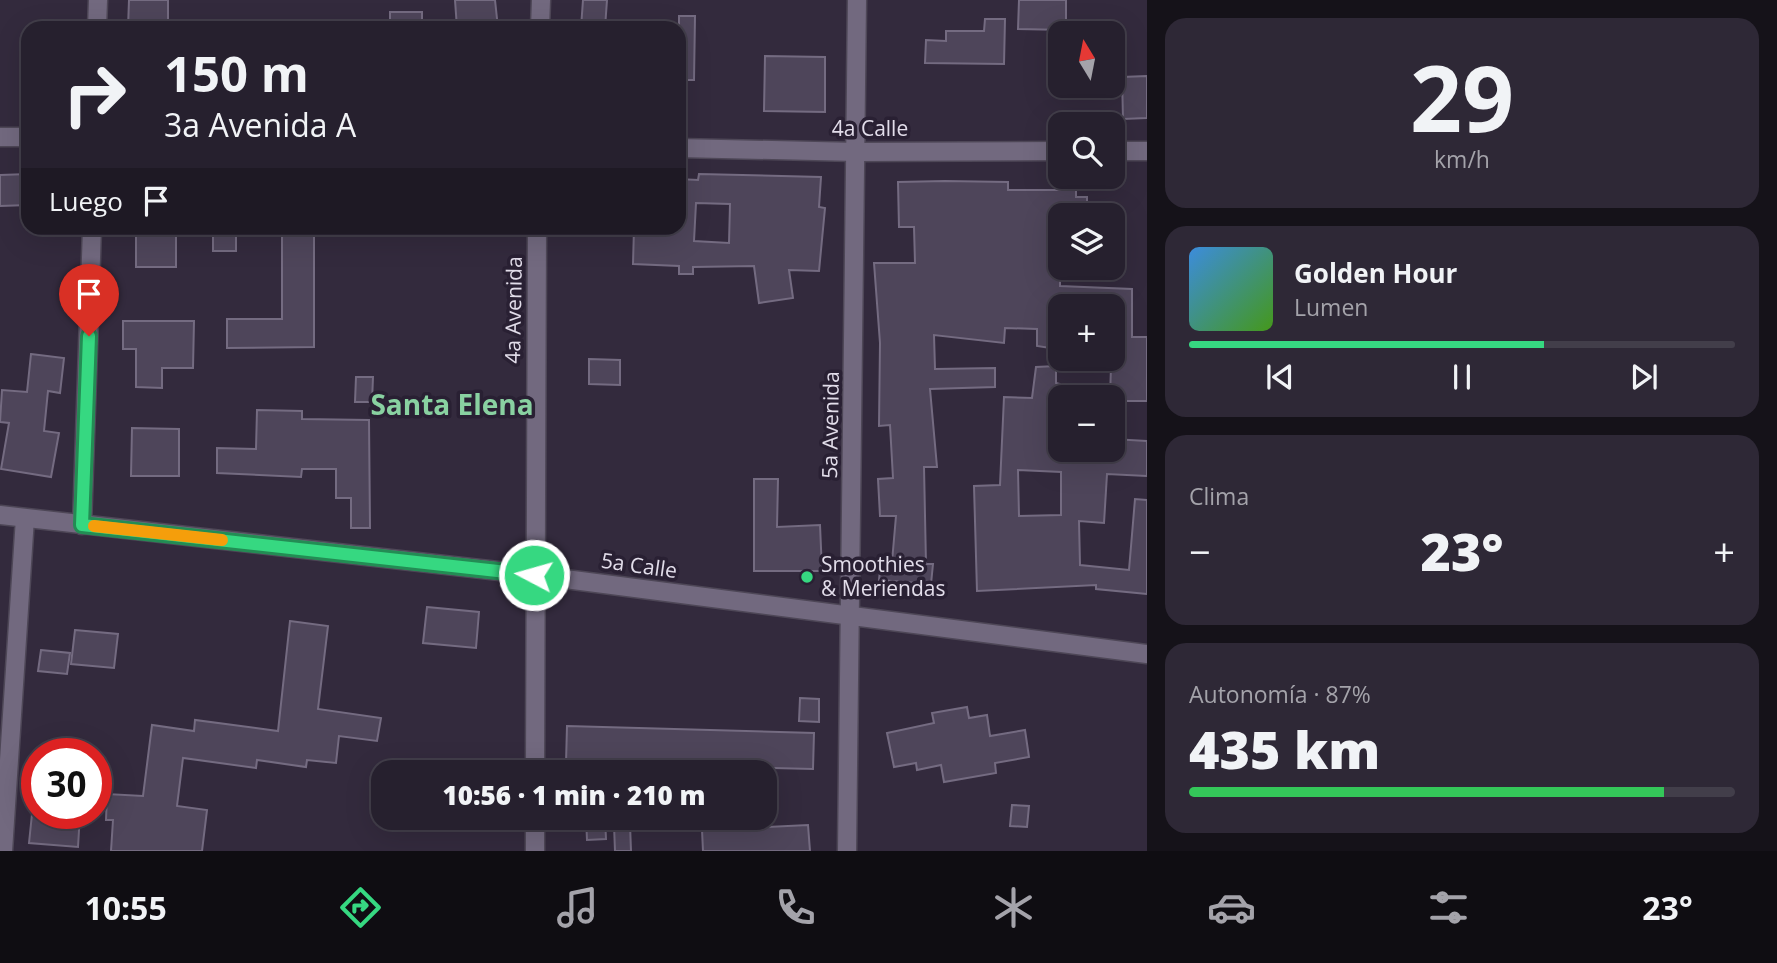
<!DOCTYPE html>
<html lang="es">
<meta charset="utf-8">
<style>
body{margin:0;font-family:"Open Sans",sans-serif;background:#2e2836;color:#f1f3f6;height:100vh;display:flex;flex-direction:column;font-size:26px;white-space:nowrap}
*{box-sizing:border-box;margin:0}
p{font-size:23px;color:#a4a3aa}
.icon{flex:none;width:38px;height:38px;fill:none;stroke:currentColor;stroke-width:2;stroke-linecap:round;stroke-linejoin:round}
.map{position:relative;flex:1;overflow:hidden}
.panel{display:flex;flex-direction:column;gap:18px;padding:18px;background:#151219;width:630px}
.panel>*{flex:none}
.banner{position:absolute;left:21px;top:21px;width:665px;height:214px;border-radius:21px;box-shadow:0 7px 28px #0002,0 0 0 2px #423e4a;background:#26202e;color:#f1f3f6;overflow:hidden}
.needle{width:46px;rotate:350deg}
.controls{position:absolute;left:1048px;top:21px;display:grid;gap:14px}
.controls a{display:grid;place-items:center;width:77px;height:77px;border-radius:14px;background:#26202e;box-shadow:0 7px 28px #0002,0 0 0 2px #423e4a;font-size:35px}
.speed{position:absolute;left:21px;top:738px;display:flex;gap:14px;font-size:35px;font-weight:700;text-align:center}
.speed>*{display:grid;place-content:center;width:91px;height:91px;border-radius:50%;background:#26202e;box-shadow:0 7px 28px #0002,0 0 0 2px #423e4a;line-height:1}
.speed .limit{border:10px solid #d22;background:#fff;color:#111}
.pin{position:absolute;display:grid;place-items:center;width:60px;height:60px;color:#fff;margin:-72px -30px;border-radius:50% 50% 50% 0;rotate:-45deg;box-shadow:0 0 7px #0007}
.pin .icon{rotate:45deg}
.me{position:absolute;width:77px;margin:-38px;rotate:276deg;stroke-linejoin:round;filter:drop-shadow(0 0 5px #0008)}
.turn{display:flex;align-items:center;gap:24px;height:147px;padding:0 28px;font-size:32px}
.turn .icon{width:91px;height:91px;stroke-width:2.5}
.turn b{display:block;font-size:49px;line-height:60px}
.then{display:flex;align-items:center;height:66px;padding:0 28px;background:#0003;gap:14px;font-size:26px}
.big{font-size:52px;font-weight:800;line-height:1.1}
.panel .tile{flex:1;display:flex;flex-direction:column;justify-content:center;gap:10px;min-width:0;padding:0 24px;border-radius:21px;background:#2e2836}
.panel .dial{align-items:center;gap:0}
.dial b{font-size:91px;line-height:1}
.song{display:flex;align-items:center;gap:21px}
.cover{width:84px;height:84px;border-radius:10px;background:linear-gradient(135deg,hsl(210 70% 55%),hsl(100 70% 35%))}
.played{height:7px;border-radius:4px;background:linear-gradient(90deg,#36d881 65%,#423e4a 65%)}
.keys{display:flex;justify-content:space-around;direction:ltr}
.heat{display:flex;justify-content:space-between;align-items:center;font-size:38px;direction:ltr}
.charge{height:10px;border-radius:5px;background:linear-gradient(90deg,#34c759 87%,#423e4a 0)}
.trip{position:absolute;left:371px;top:760px;width:406px;height:70px;border-radius:21px;background:#26202e;box-shadow:0 7px 28px #0002,0 0 0 2px #423e4a;font-weight:800;line-height:70px;text-align:center}
.menu{display:flex;height:112px;justify-content:space-around;align-items:center;background:#0f0d12;color:#a4a3aa}
.menu .icon{width:49px;height:49px}
.menu .on{color:#36d881}
.menu b{font-size:32px;color:#f1f3f6}
main{display:flex;flex:1;min-height:0}
.map>svg:first-child{display:block}
.building{fill:#4e455a;stroke:#746b81;stroke-width:2;fill-rule:evenodd}
.lines{fill:none;stroke-linecap:round;stroke-linejoin:round}
.minor-casing{stroke:#4e4757;stroke-width:21}
.minor{stroke:#72697f;stroke-width:18}
.route-casing{stroke:#238c54;stroke-width:18}
.route{stroke:#36d881;stroke-width:12}
.slow{stroke:#f59e0b;stroke-width:12}
.poi-dot{fill:#36d881;stroke:#292033;stroke-width:2.5}
.labels{text-anchor:middle;stroke-width:7;stroke-linejoin:round;paint-order:stroke}
.street-label{font-size:21px;fill:#e2ddea;stroke:#292033}
.poi-label{font-size:21px;fill:#e2ddea;stroke:#292033;text-anchor:start}
.district-label{font-size:28px;font-weight:bold;fill:#89d1a1;stroke:#292033}
</style>
<main>
<div class="map">
<svg width="1147" height="851" viewBox="0 0 1147 851">
<rect width="100%" height="100%" fill="#332a3d"/>
<path class="building" d="M129,0h39v28h-40z
M455,0h40l3,28h-41z
M583,0h24l-2,28h-24z
M1019,0h47v30l-48,-1z
M390,12h32v16h-32z
M679,16h16l-1,64h-15z
M985,19h20l-1,45 -79,-1 1,-23 20,1v-10h38z
M765,56l60,1v55l-61,-1z
M1147,76v42l-24,1 -1,-42z
M28,174v31l-28,1v-31z
M699,174l122,3 -2,30 6,1 -6,63 -30,-1 4,28 -34,5 -5,-37 -61,1v7h-14v-8l-46,-2 1,-36h45v-49l19,1zM696,203l34,1 -1,39 -35,-2z
M945,181l63,1v8h68v7h11v18h-27v71l72,3v48h15v64h-34l-3,-4 3,-91h-53l-3,43 -20,-3v-17l-32,-1 -1,15 -70,-8 1,34 60,-1v19l-65,2 7,78h-13l2,97h7l-2,20 -52,-4 2,-19 11,1 4,-46h-16l-2,-37 15,-1 -3,-53 -11,1 1,-83 -6,-80h41l-1,-36h-15l-1,-45z
M136,228h40v39h-40z
M213,228h23v23h-23z
M282,228h32v119l-87,1v-29h55z
M123,321h71l-1,47h-31v20l-26,-1v-38h-13z
M31,354l33,4 -4,35 -12,-2 -4,40 15,2 -8,44 -50,-8 8,-46 -9,-1 2,-32 25,2z
M589,359l31,1v25l-31,-1z
M1056,366v17l4,1v66h53v-11l34,2v35l-40,-2 -3,49 -25,-2 1,44 49,5 6,-71 12,1v94l-51,-5v-4l-119,6 -3,-105 26,-1 4,-88 28,1 4,-31zM1018,470l43,2v43l-42,1z
M356,377h17l-1,25h-17z
M257,410l45,1v8l67,1 1,108h-19v-30h-15v-29h-34l-1,8 -84,-4v-25l39,1z
M132,428l47,1v47h-48z
M754,479h24l-1,48 43,-2 2,46h-68z
M427,607l52,5 -3,36 -53,-5z
M290,621l38,5 -10,83 63,9 -4,23 -38,-5 -3,27 -29,-3 -1,7 -49,-7 -1,8 -73,-10 -6,48 30,4 -5,41h-91l2,-31h-7l1,-26 36,2 9,-71 42,6 1,-11 83,11z
M75,630l43,4 -4,34 -43,-4z
M41,650l29,3 -3,21 -29,-3z
M800,698l19,1v23l-20,-1z
M967,707l2,11 18,-3 3,21 35,-6 4,27 -34,6 1,10 -52,9 -3,-17 -24,5 -1,-7 -22,4 -7,-34 47,-10 -2,-10z
M567,726l247,7 -1,36 -247,-6z
M1012,805l17,1 -2,21 -17,-1z
M32,814h48l-2,33 -49,-4z
M586,817h19l1,22 -19,1z
M630,824l1,27h-16l-1,-26z
M808,825l2,26h-107l-1,-21z"/>
<g class="lines">
<defs>
<path id="minor" d="M97,28l1,-28
M540,28l1,-28
M0,137h28
M679,148l178,4 203,-1
M1113,151h34
M0,515l534,60 613,79
M82,525l10,-297
M535,772l2,-544
M535,817v34
M3,851l22,-333
M847,851l10,-851"/>
</defs>
<use href="#minor" class="minor-casing"/>
<use href="#minor" class="minor"/>
</g>
<g class="lines">
<defs>
<path id="route" d="M89,336l-7,189 452,50"/>
</defs>
<use href="#route" class="route-casing"/>
<use href="#route" class="route"/>
<path class="slow" d="M94,526l128,14"/>
</g>
<circle class="poi-dot" cx="807" cy="577" r="7"/>
<g class="labels">
<g class="street-label">
<text x="870" y="136">4a Calle</text>
<text transform="translate(514 310) rotate(-89)" y="7">4a Avenida</text>
<text transform="translate(831 425) rotate(-89)" y="7">5a Avenida</text>
<text transform="translate(639 566) rotate(8)" y="7">5a Calle</text>
</g>
<g class="poi-label">
<text x="821" y="572">Smoothies<tspan x="821" dy="24">&amp; Meriendas</tspan></text>
</g>
<g class="district-label">
<text x="452" y="415">Santa Elena</text>
</g>
</g>
</svg>
<div class="controls">
<a><svg class="needle" viewBox="-14 -14 28 28"><path d="M0-13l5 13h-10z" fill="#e53935"/><path d="M0 13l5-13h-10z" fill="#a4a3aa"/></svg></a>
<a><svg class="icon" aria-label="search" viewBox="0 0 24 24"><circle cx="10" cy="10" r="6"/><path d="M15 15l6 6"/></svg></a>
<a><svg class="icon" aria-label="layers" viewBox="0 0 24 24"><path d="M12 4l9 5-9 5-9-5zM3 14l9 5 9-5"/></svg></a>
<a>+</a>
<a>−</a>
</div>
<div class="speed"><div class="limit">30</div></div>
<div class="pin" style="left:89px;top:336px;background:#d93025"><svg class="icon" aria-label="arrive" viewBox="0 0 24 24"><path d="M6 21V4h12l-3 4 3 4H6"/></svg></div>
<svg class="me" style="left:534px;top:575px" viewBox="-20 -20 40 40"><circle r="17" fill="#36d881" stroke="#fff" stroke-width="3"/><path d="M0-11L8 9 0 5-8 9z" fill="#fff"/></svg>
<div class="trip">10:56 · 1 min · 210 m</div>
<div class="banner">
<div class="turn"><svg class="icon" aria-label="right" viewBox="0 0 24 24"><path d="M7 20v-9h11M14 6l5 5-5 5"/></svg><div><b>150 m</b>3a Avenida A</div></div>
<div class="then">Luego<svg class="icon" aria-label="arrive" viewBox="0 0 24 24"><path d="M6 21V4h12l-3 4 3 4H6"/></svg></div>
</div>
</div>
<section class="panel">
<div class="tile dial"><b>29</b><p>km/h</p></div>
<div class="tile">
<div class="song"><i class="cover"></i><div><b>Golden Hour</b><p>Lumen</p></div></div>
<div class="played"></div>
<div class="keys"><svg class="icon" aria-label="previous" viewBox="0 0 24 24"><path d="M18 5L8 12l10 7zM5 5v14"/></svg><svg class="icon" aria-label="pause" viewBox="0 0 24 24"><path d="M8 5v14M16 5v14"/></svg><svg class="icon" aria-label="next" viewBox="0 0 24 24"><path d="M6 5l10 7-10 7zM19 5v14"/></svg></div>
</div>
<div class="tile"><p>Clima</p>
<div class="heat"><a>−</a><b class="big">23°</b><a>+</a></div>
</div>
<div class="tile"><p>Autonomía · 87%</p><b class="big">435 km</b><div class="charge"></div></div>
</section>
</main>
<nav class="menu">
<b>10:55</b>
<svg class="icon on" aria-label="directions" viewBox="0 0 24 24"><path d="M12 3l9 9-9 9-9-9zM9 14v-3h6M13 9l2 2-2 2"/></svg>
<svg class="icon" aria-label="music" viewBox="0 0 24 24"><path d="M9 18V5l10-2v13"/><circle cx="6" cy="18" r="3"/><circle cx="16" cy="16" r="3"/></svg>
<svg class="icon" aria-label="phone" viewBox="0 0 24 24"><path d="M5 4h4l2 5-3 2q2 4 5 5l2-3 5 2v4C11 20 4 13 5 4z"/></svg>
<svg class="icon" aria-label="climate" viewBox="0 0 24 24"><path d="M12 3v18M4 7l16 10M4 17L20 7"/></svg>
<svg class="icon" aria-label="car" viewBox="0 0 24 24"><path d="M5 17H2v-5l4-1 3-4h7l3 4 3 1v5h-3M9 17h6M6 11h13"/><circle cx="7" cy="17" r="2"/><circle cx="17" cy="17" r="2"/></svg>
<svg class="icon" aria-label="filters" viewBox="0 0 24 24"><path d="M4 7h16M4 17h16"/><circle cx="9" cy="7" r="2"/><circle cx="15" cy="17" r="2"/></svg>
<b>23°</b>
</nav>
